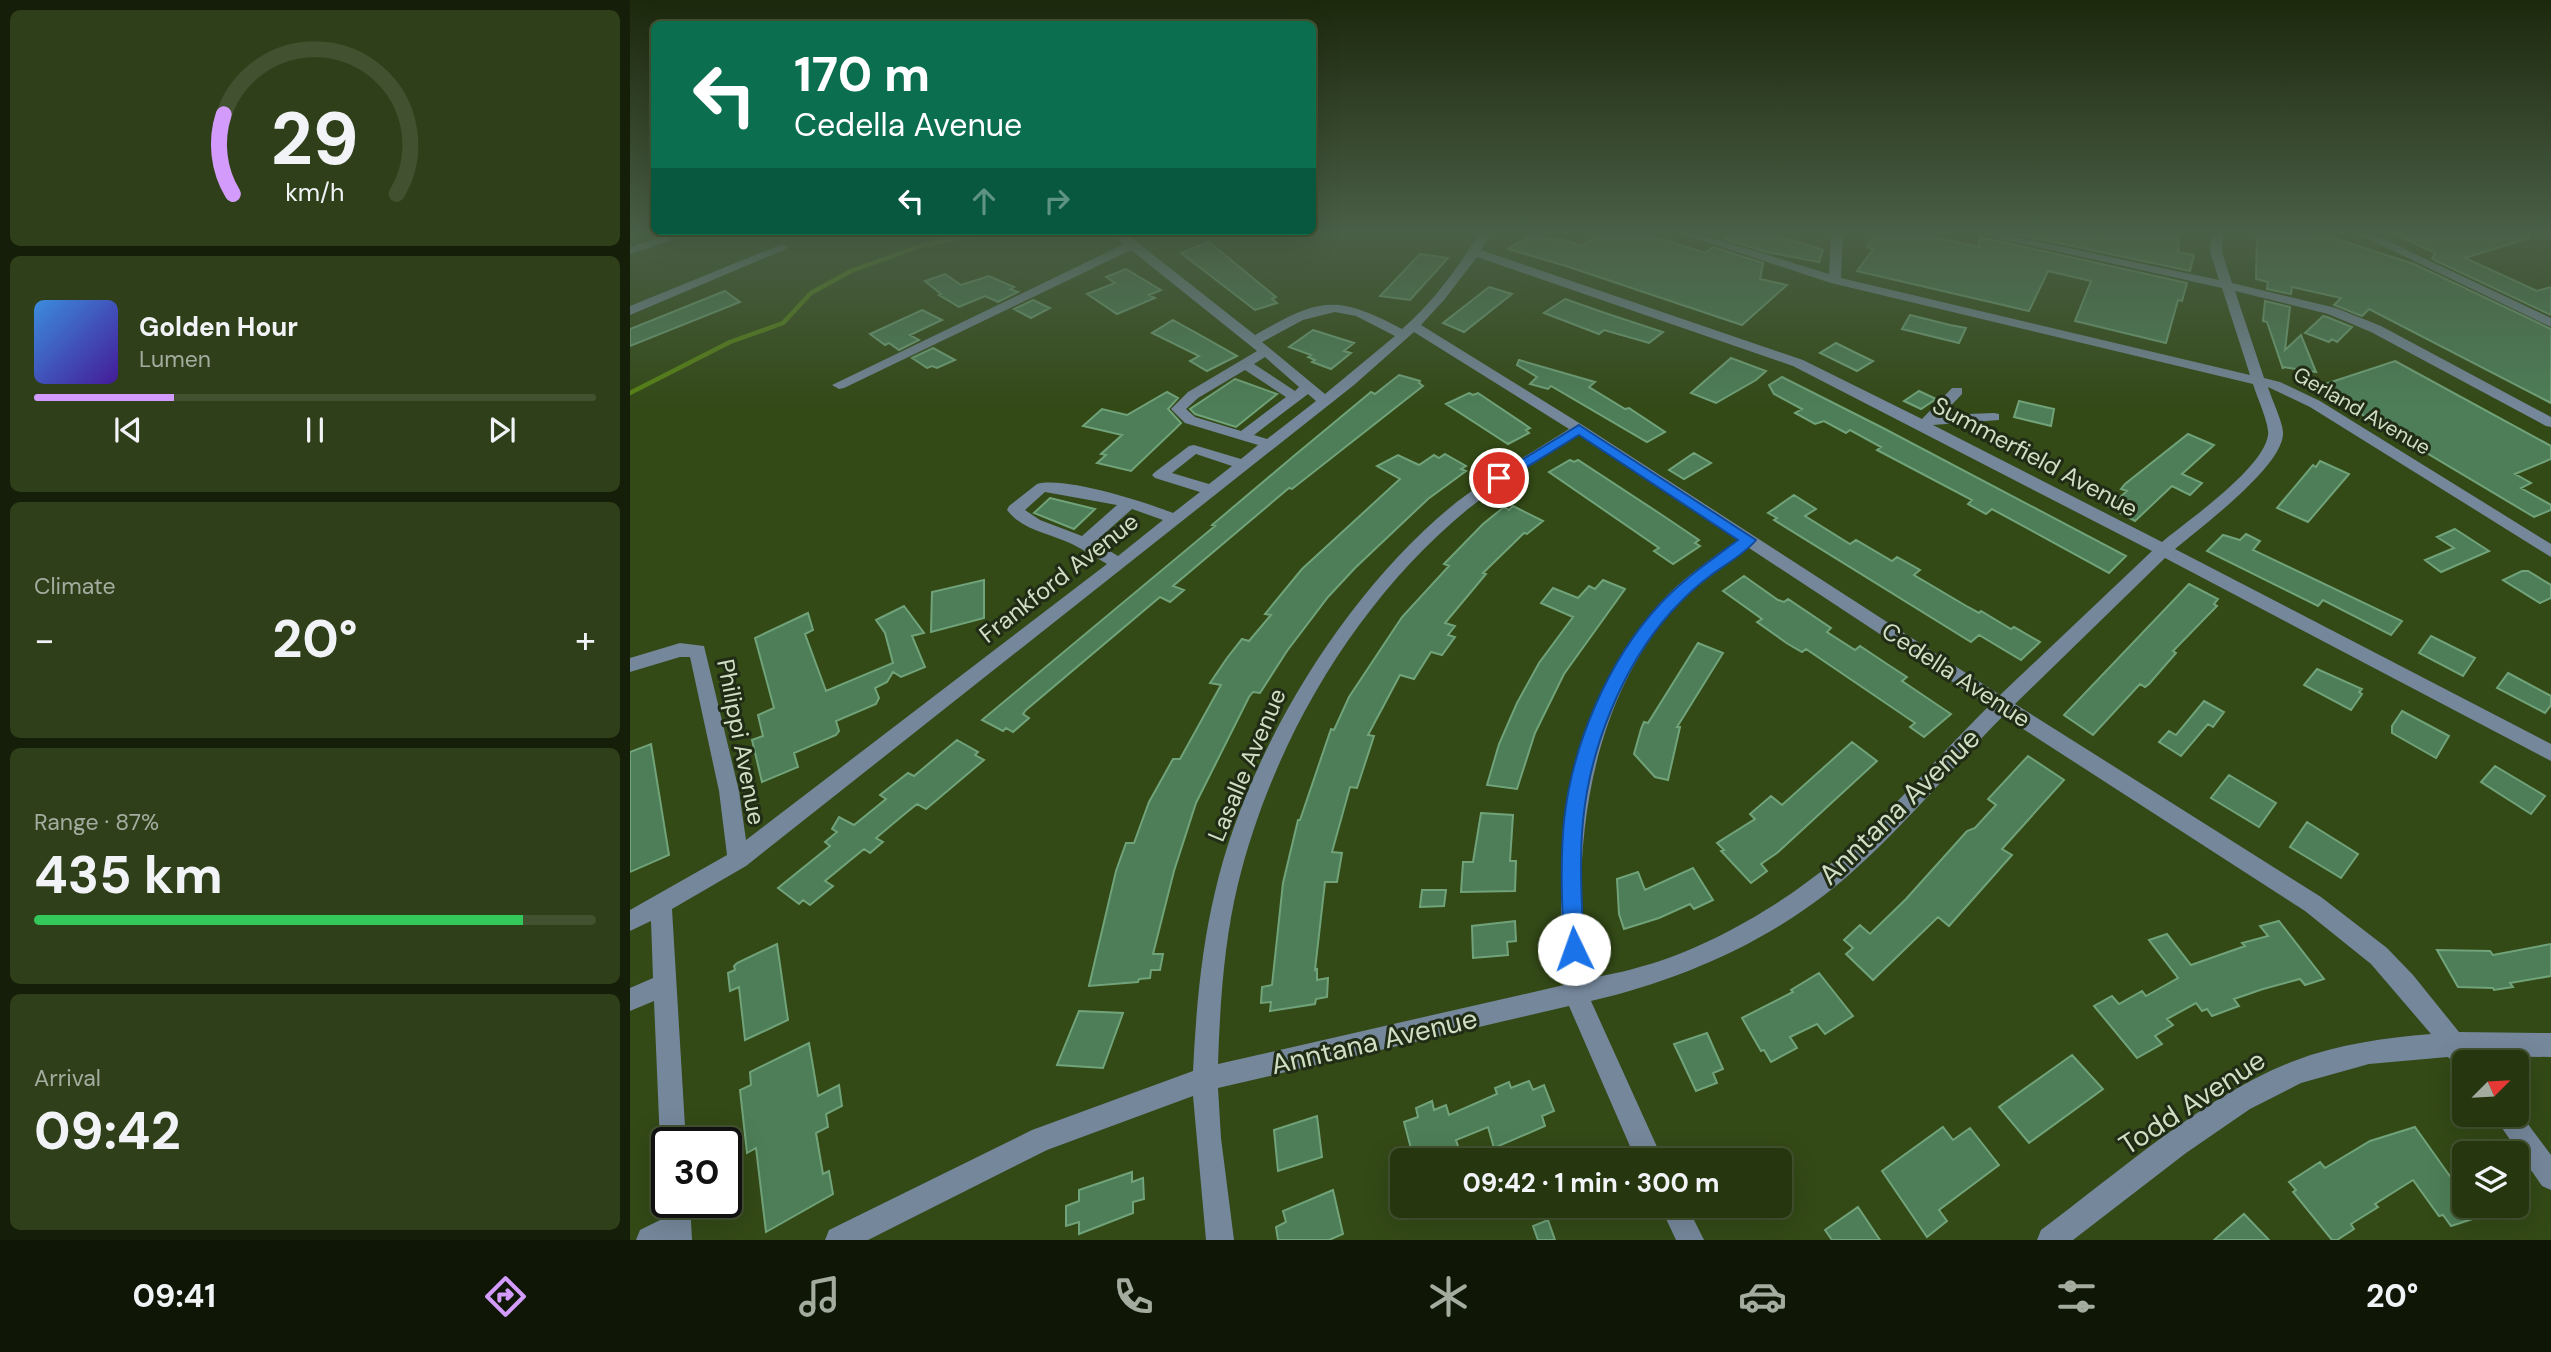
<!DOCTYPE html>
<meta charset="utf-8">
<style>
body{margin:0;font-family:"DM Sans",sans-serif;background:#2e3f19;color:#f1f3f6;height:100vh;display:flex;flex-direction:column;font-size:26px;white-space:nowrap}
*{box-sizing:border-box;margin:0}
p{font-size:23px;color:#a4ac9f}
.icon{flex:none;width:38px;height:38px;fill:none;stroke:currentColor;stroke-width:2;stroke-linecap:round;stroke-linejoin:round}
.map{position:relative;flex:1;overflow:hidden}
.sheet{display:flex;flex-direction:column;gap:10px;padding:10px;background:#151e09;width:630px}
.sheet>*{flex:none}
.hud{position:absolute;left:21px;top:21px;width:665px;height:214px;border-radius:10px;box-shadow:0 7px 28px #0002,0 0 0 2px #425130;background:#0b6e4f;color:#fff;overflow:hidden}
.needle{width:46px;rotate:66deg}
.controls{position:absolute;left:1822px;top:1050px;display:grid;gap:14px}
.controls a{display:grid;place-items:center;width:77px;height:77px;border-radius:10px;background:#263710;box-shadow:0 7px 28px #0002,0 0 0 2px #425130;font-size:35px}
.speed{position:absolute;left:21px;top:1127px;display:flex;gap:14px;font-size:35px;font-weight:700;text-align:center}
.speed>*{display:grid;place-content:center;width:91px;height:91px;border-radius:50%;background:#263710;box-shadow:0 7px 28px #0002,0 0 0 2px #425130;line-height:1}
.speed .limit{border:4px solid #111;border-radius:10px;background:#fff;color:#111}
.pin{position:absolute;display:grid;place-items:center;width:60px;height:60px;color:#fff;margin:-30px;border:4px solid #fff;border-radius:50%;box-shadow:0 2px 7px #0007}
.me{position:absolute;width:77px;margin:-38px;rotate:357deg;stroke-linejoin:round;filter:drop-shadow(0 0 5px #0008)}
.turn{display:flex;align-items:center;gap:24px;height:147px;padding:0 28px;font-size:32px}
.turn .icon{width:91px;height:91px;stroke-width:2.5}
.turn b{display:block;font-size:49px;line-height:60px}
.lanes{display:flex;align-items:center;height:66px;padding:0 28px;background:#0003;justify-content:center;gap:35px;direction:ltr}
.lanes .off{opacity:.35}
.big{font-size:52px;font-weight:700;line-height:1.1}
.sheet .tile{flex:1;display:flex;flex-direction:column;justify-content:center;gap:10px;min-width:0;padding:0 24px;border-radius:10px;background:#2e3f19}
.sheet .dial{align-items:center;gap:0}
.dial svg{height:182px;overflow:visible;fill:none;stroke:#425130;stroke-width:7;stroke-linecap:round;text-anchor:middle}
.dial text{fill:#f1f3f6;stroke:none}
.song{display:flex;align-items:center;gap:21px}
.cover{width:84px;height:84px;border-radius:10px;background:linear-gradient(135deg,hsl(210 70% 55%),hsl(260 70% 35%))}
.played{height:7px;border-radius:4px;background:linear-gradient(90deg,#d39cfc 25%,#425130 25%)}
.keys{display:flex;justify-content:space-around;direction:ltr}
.heat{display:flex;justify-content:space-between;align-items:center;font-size:38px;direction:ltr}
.charge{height:10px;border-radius:5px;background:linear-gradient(90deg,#34c759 87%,#425130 0)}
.trip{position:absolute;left:760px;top:1148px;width:402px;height:70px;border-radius:10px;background:#263710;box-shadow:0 7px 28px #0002,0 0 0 2px #425130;font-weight:700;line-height:70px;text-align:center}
.tab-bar{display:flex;height:112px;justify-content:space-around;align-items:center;background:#0f1606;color:#a4ac9f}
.tab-bar .icon{width:49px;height:49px}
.tab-bar .current{color:#d39cfc}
.tab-bar b{font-size:32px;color:#f1f3f6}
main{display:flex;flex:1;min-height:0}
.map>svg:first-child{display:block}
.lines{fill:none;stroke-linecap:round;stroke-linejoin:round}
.stream{stroke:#578213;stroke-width:4.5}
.building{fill:#4d7e57;stroke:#71a37a;stroke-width:2}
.minor{fill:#75879b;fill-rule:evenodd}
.route{fill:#1a73e8;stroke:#114b97;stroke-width:2}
.labels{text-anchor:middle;stroke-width:6;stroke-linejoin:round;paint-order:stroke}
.far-street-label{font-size:21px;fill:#d0dfc3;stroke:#212c16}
.street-label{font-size:24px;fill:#d0dfc3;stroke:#212c16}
.near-street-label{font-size:28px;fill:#d0dfc3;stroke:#212c16}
</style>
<main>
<section class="sheet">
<div class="tile dial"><svg viewBox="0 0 100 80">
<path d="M14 69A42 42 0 1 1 86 69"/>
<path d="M14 69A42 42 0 0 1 10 34" stroke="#d39cfc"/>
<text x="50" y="56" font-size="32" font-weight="700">29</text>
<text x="50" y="72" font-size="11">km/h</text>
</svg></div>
<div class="tile">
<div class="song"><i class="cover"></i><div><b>Golden Hour</b><p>Lumen</p></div></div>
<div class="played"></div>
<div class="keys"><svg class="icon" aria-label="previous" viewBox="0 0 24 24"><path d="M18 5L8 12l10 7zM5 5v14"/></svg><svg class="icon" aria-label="pause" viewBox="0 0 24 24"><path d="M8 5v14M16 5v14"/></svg><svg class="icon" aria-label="next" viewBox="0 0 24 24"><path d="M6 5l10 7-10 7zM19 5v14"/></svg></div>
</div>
<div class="tile"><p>Climate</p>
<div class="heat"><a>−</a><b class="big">20°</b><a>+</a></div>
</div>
<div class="tile"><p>Range · 87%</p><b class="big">435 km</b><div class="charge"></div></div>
<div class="tile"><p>Arrival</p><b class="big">09:42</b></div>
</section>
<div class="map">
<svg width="1921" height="1240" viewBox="0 0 1921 1240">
<rect width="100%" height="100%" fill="#334916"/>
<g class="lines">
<path class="stream" d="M0,393l100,-51 53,-19 28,-30 40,-22 69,-25 58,-12"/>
</g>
<path class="building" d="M903,234l21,6 4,-2 24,8 18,-12h46l59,19 8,-6 50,16 -3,16 27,6 -45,40 -176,-59 -58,-17z
M1099,234h43l51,16 -4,12 -53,-10 -42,-13z
M1246,234h43l60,13 1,-10 207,46 -5,18 -4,-1 -12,43 -91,-22 16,-40 -43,-10 -19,40 -172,-40 16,-22 -6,-2z
M1386,234h65l22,5 1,-5h75l-1,18 16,3 -4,16z
M1627,234h45l18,5 4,-4 90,29 137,65v74l-182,-94 -7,7 -28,-11 7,-7 -49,-11 -1,7 -24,-5 1,-7 -12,-3z
M1765,234h133l1,4 -64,20 72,33 14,-4v28l-119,-56 3,-6z
M579,242l67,55 -4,2 5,4 -22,7 -74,-57z
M790,254l28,4 -38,42 -30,-4z
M496,269l35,21 -12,5 6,3 -38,16 -30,-20 28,-11 -9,-6z
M315,274l16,11 28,-9 25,11 -4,2 8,3 -20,10 -13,-6 -26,11 -20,-12 2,-1 -16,-13z
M859,287l23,7 -48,38 -21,-9z
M95,291l15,11 -110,44v-17z
M935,299l40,14 58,19 -14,11 -45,-13 -5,4 -55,-21z
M403,300l17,8 -19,10 -17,-9z
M1635,301l25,6 -5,43 16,-15 15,37 -33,-5v2l-16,-47 -4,-1z
M292,310l20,10 -32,15 9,5 -20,10 -10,-7 -4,2 -15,-11z
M1280,315l40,10 16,3 -7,15 -57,-14z
M1693,316l4,1 25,10 -15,15 -5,-3 -3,3 -24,-9z
M543,320l27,15 37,21 -30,15 -17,-10 9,-5 -47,-23z
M683,330l41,13 -10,8 7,2 -20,16 -19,-7 3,-2 -7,-3 3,-2 -22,-8z
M1206,343l18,9 19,9 -16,10 -37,-18z
M303,348l22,12 -18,8 -5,-2 -5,2 -15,-10z
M1101,358l35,13 -10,9 -40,23 -25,-10z
M889,360l76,22 -6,5 36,22 4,-1 36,24 -18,10 -96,-56 -3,3 -18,-5 7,-7 -20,-12z
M1765,361l156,85v13l-36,15 16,9 -10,5 30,17v5l-17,7 -218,-130z
M769,375l21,6 -1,2 4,3 -131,103 -3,-1 -116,98 11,4 -14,12 -10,-5 -134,113 -3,4 6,4 -16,14 -7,-4 -3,3 -21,-11 233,-194 -3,-1 83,-70 76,-63 4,2z
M1152,377l101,51 243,128 -17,17 -117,-64 -6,5 -18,-10 4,-4 -95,-50 4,-3 -31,-17 -4,3 -22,-12 -9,3 -20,-11 7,-4 -28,-15 -5,-9z
M605,379l42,15 -41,33 -41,-13 -5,-5z
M1289,391l17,8 -15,10 -17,-8z
M537,392l11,6 -10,11 13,14 -6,6 -44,42 -34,-8 9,-8 -5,-1 21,-19 -39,-9 19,-17 25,6z
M839,393l4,2 5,-2 52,35 -4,2 3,3 -21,11 -62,-40z
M1389,401l35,8 -3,17 -37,-9z
M1558,434l26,11 -32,29 20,9 -12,12 -18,-9 -37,35 -26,-14 18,-16 -6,-2 4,-5z
M1064,453l17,10 -27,16 -15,-9z
M815,454l21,12 -5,3 5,2 -38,28 -73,69 -27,29 -41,54 -27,42 -7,-1 -4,5 -53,106 -22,68 -21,83h10l-3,16h-9l-1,8 -11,1 -1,3 -49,4 27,-115 10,-28h8l15,-41 24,-43h7l41,-74 -11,-2 17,-25 15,-19 7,2 22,-26 -6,-1 37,-45 98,-90 -23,-13 21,-11 21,10 15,-10 5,3z
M940,460l4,2 4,-2 84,55 37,25 -4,3 5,3 -27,18 -19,-13 5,-3 -110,-76z
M1690,461l29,13 -41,48 -31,-14 36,-43 3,2z
M1164,495l22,14 -11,7 45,28 6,-4 36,21 5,-4 23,13 -6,5 54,32 11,6 2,-2 30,18 3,-2 26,15 -19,18 -42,-25 -8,7 -197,-122 3,-2 -9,-5z
M420,498l45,11 -21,20 -40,-16z
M883,506l30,15 -16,13 -3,-1 -41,40 3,1 -41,49 10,3 -7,9 7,2 -13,18 -11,-3 -17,27 -14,-4 -32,60 6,1 -17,52 -7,-1 -18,65 10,1 -5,29h-12l-10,88 2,-1v11l11,-2 -1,19 -11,2 -1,5 -45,7 1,-9 -10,1 1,-16 10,-2 11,-102 15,-63h2l31,-91 3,1 15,-33 53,-80 47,-51 -5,-2 39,-40 21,-17 5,3z
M1825,529l34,22 -48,21 -16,-12 29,-12 -17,-11z
M1616,534l14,7 -7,9 149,71 -11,14 -68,-35 -5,6 -111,-55 16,-16 17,5z
M1892,571h6l23,14v13l-11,5 -37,-23z
M1114,576l34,24 6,2 4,-3 43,29 -4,4 28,18 5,-4 27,18 20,13 -5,4 49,33 -27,23 -14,-10 5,-4 -109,-74 -4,3 -14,-8 -31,-22 5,-3 -39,-28z
M354,580v38l-53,14 1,-40z
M973,580l22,9 -61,85 -29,59 -18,56 -30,-4 12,-41 18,-41 22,-40 34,-46 -32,-14 12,-15 25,10 11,-12 6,3z
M1559,584l29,15 -4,5 3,2 -44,45 3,2 -27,31 -4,3 -5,-3 -47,51 -29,-20z
M274,606l20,27 -12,3 13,31 -24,10 -8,-5 -6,10 -12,6 4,10 -3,6 -40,17 3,10 -3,4 -42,18 4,14 -36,15 -10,-42 11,-4 -5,-21 16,-7 -19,-70 53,-25 5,17 -8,4 21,57 67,-28 -8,-30 -9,-13z
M1801,636l44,22 -12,18 -44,-23z
M1068,643l25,10 -46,74h3l-12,53 -13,-3 -21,-23 7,-25 3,-7 4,1z
M1687,669l45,20 -3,3 3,2 -11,16 -47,-25z
M1878,673l43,23v9l-6,8 -48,-25z
M1574,701l20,11 -11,15 -5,-3 -27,32 -22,-14 10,-11 7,4z
M1772,711l47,25 -13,22 -44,-25v-7z
M327,740l21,12 -3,3 9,5 -58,49 -9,-5 -16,13 -25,21 7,4 -13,11 -6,-4 -39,32 8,5 -23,19 -7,-5 -4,4 -21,-16 52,-42 -5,-4 12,-10 -5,-3 7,-12 15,8 32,-26 -6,-4 28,-22 6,3z
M1222,742l25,19 -100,92 -16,11 6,7 -16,12 -30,-32 3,-1 -7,-7 38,-24 -5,-5 21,-18 11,9z
M21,744l18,111 -39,17v-120z
M1398,756l36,24 -62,69 10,6 -63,71 -11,-9 -65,63 -27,-26 7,-6 -9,-8 16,-15 10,9 36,-35 61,-68 8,-3 21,-23 -8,-6z
M1865,766l50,30 -14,18 -50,-32z
M1599,775l47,28 -17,24 -48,-29z
M851,813l32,2 -3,46h6l-1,30 -54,1 2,-30h10z
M1677,822l51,32 -17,24 -51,-31z
M1063,868l20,32 -19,9 -4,-5 -31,14 -35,11 -5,-15 -2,-35 21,-7 7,18z
M792,890h24l-2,16 -24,1z
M885,921l1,20 -9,1 1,13 -35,3 -1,-32z
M1649,921l45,58 -19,6 -5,-6 -37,10 -29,10 5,7 -27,10 -5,-7 -5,2 -6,-8 -29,16 6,6 -18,11 7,8 -25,14 -43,-52 18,-10 7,8 23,-13 4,5 32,-18 -29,-38 18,-6 24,31 54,-19 -3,-3 26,-7 -8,-10z
M147,944l11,76 -43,20 -6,-53 -9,4 -2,-18 7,-3 -1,-4 3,-3z
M1921,944v32l-41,7 3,4 -19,3 -1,-2 -35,-1 -21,-37 53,1 3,4z
M1189,973l34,43 -28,18 -8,-10 -27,13 7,11 -26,14 -7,-12 -3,1 -19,-33 51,-26 -2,-2z
M449,1011l44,2 -20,55 -46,-3z
M1077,1033l16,36 -10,4 4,10 -21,8 -22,-47z
M179,1043l9,53 21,-11 3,21 -16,8 2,13 -12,6 7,41 6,-3 4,23 -67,38 -10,-84 -9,5 -7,-63 11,-5 -1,-13z
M1442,1055l31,34 -74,54 -30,-36z
M899,1081l4,9 11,-5 10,26 -12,5 3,10 -51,22 -6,-21 -32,13 5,15 -13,5h-34l-10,-38 14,-5 -2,-9 16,-7 2,9 12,-5 3,10 48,-21 -2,-6 14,-6 2,6z
M687,1116l5,41 -44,14 -4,-41z
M1313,1127l10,13 17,-12 29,37 -60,45 8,11 -20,16 -45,-66z
M1785,1127l49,69v10h7l-3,1 8,11 -25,8 -8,-11 -4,1 -26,-36 -38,24 3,3 -27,17 3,5 -17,11h-5l-39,-48 3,-2 -7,-8 31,-20 5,6 45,-27z
M502,1172v10l11,-4 1,21 -11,3v11l-54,21v-12l-13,4v-20l13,-5v-11z
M703,1190l10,44 -14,6h-51l-2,-13 10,-5 -3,-11z
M1228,1207l22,33h-48l-7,-10z
M1614,1214l25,26h-55z
M918,1220l7,20h-17l-5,-14z"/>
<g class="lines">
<path class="minor" d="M0,234h6v1l-6,3z
M483,234h13l11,8 118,93c65,-37 80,-41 147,-6 31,-27 55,-60 77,-95h11l-9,16 322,110 119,59 30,-31h10v6l-20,21 52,-2 5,1v6l-66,5 229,117c25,-21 102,-74 106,-107 2,-10 -12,-40 -15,-51l-422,-101 -149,-49h18l129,40 2,-40h12l-2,44 409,97 -28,-87 -243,-54h23l217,46 -9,-28 1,-18h12l-1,18 10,31 104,25 45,18 170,91v10l-5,-1 -175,-94 -43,-18 -93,-23 29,87 16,4 40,19 231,143v13l-241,-150 -42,-20c3,11 16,37 15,47 -1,33 -83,94 -108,115l376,195v17l-386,-203 -150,146 306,193 66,51 26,27 46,57 92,1v24l-73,-1 2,6h-16v11l-16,-16 -79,7 -68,19 -51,26 -64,44 -113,87h-36l4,-10c77,-57 164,-135 253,-169 44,-17 90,-23 137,-27l-60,-70 -66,-53 -302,-195c-51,52 -98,109 -152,157 -73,65 -166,106 -260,128l72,159h-27l-67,-154 -351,82 3,50 13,102h-28l-13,-144 -146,54 -179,90h-43l4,-10 203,-100 161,-59c3,-60 8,-121 22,-179 32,-140 130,-301 243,-391 35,-27 74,-48 111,-72l-155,-97 -60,53 -608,481 -74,43 14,234h-19v10l-3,-1 -4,-9 -6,-142 -24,10v-23l23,-10 -2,-57 -21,10v-21l97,-55 -8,-64 -29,-134h-10l-50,15v-14l50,-15 24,3 35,145 7,49 361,-276c-12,-7 -23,-14 -35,-20 -22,-11 -49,-13 -65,-34l2,-4 28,-22c27,-8 108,18 136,29l27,-21 -45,-14 -3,-3 3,-3 34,-26 5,-1 47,14 17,-14 -73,-22 -14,-14 17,-17 69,-41 -126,-101 -287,138 -5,1 -7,-4 292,-141zM847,257l316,109 359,185 -152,144 -416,-269 -163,-101 23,-25zM705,312l21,4 39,20 -70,58 -63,-52 41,-22zM635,357l34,30 -4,4 -41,-27zM615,370l41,27 -45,34 -46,-14 -9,-8 12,-11zM678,394l8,7 -49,38 -13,-4zM949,435l158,105c-27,20 -56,39 -78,64 -77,87 -99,199 -98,312 0,23 0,46 3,69l-346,79c2,-60 6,-122 20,-180 35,-142 117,-282 230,-375 35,-28 74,-50 111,-74zM566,454l36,12 -23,18 -37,-11zM415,492l72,13 -35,31 -42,-16 -15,-10zM502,509l31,11 -45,36 -23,-14zM1119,548l240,158c-52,51 -99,108 -155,155 -51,43 -126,87 -191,105 -18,6 -38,9 -57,13 -15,-124 1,-269 85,-367 22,-25 51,-44 78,-64z
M1728,234h15l178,84v9z
M1912,234h9v5z
M36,236l4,1v4l-40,13v-7z
M152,244l6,3 -2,2 -156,66v-9z
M1886,1108l35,47v35l-9,-4 -49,-71h23z
M37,1194v8h23l2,38h-56l4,-10 24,-12v-16z
M1030,1206h27l17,34h-28z"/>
</g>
<linearGradient id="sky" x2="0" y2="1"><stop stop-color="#1c280c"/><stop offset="0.57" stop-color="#4a5f47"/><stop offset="1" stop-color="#4a5f47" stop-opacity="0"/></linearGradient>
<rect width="1921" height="408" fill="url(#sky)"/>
<path class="route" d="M949,425l177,115c-11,14 -32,25 -46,36 -14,10 -28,24 -39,36 -49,55 -81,136 -88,209 -4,42 -1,85 1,128l-3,7 -7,2 -7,-2 -3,-7c-2,-43 -4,-86 0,-128 8,-76 44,-161 96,-217 23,-25 51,-44 78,-64l-159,-105 -75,46 -5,1 -7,-4z"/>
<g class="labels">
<g class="far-street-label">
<text transform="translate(1732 411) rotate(30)" y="7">Gerland Avenue</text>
</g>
<g class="street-label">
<text transform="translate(1405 457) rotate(28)" y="8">Summerfield Avenue</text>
<text transform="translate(429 578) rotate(-38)" y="8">Frankford Avenue</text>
<text transform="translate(1326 675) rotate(33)" y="8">Cedella Avenue</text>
<text transform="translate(111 742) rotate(79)" y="8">Philippi Avenue</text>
<text transform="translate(617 765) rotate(-67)" y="8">Lasalle Avenue</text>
</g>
<g class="near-street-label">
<text transform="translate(1269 806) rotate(-44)" y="10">Anntana Avenue</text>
<text transform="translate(744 1041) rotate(-13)" y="10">Anntana Avenue</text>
<text transform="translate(1562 1102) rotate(-33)" y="10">Todd Avenue</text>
</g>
</g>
</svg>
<div class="controls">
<a><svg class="needle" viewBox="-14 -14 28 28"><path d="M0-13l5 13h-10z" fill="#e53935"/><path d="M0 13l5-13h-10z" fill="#a4ac9f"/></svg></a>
<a><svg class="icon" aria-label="layers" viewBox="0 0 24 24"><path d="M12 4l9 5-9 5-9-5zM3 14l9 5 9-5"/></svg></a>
</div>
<div class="speed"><div class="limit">30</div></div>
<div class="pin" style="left:869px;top:478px;background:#d93025"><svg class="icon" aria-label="arrive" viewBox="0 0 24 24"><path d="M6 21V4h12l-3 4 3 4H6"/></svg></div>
<svg class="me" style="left:944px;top:949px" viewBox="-20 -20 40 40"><circle r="19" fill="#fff"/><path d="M0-13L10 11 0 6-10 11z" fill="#1a73e8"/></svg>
<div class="trip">09:42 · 1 min · 300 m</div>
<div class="hud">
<div class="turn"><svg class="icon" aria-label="left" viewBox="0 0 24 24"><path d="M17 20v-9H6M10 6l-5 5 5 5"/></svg><div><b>170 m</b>Cedella Avenue</div></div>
<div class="lanes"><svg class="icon" aria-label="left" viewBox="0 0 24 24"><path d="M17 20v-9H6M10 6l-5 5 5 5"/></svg><svg class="icon off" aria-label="ahead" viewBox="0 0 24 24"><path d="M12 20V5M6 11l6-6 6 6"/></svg><svg class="icon off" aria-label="right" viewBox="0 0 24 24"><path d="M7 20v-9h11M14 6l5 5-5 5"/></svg></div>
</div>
</div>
</main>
<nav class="tab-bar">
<b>09:41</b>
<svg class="icon current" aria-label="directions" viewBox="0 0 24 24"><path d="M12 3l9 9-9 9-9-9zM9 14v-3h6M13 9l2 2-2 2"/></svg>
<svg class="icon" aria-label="music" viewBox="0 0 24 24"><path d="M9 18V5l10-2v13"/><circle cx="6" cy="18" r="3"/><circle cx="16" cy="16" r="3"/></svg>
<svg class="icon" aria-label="phone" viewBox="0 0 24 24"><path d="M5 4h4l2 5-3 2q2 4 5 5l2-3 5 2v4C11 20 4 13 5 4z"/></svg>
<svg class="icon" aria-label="climate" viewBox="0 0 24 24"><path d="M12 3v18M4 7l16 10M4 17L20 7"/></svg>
<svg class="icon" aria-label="car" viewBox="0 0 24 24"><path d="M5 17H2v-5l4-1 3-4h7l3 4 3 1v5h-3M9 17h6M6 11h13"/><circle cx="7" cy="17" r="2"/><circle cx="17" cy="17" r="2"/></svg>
<svg class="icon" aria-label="filters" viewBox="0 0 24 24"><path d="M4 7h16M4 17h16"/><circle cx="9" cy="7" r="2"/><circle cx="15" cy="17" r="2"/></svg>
<b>20°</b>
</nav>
